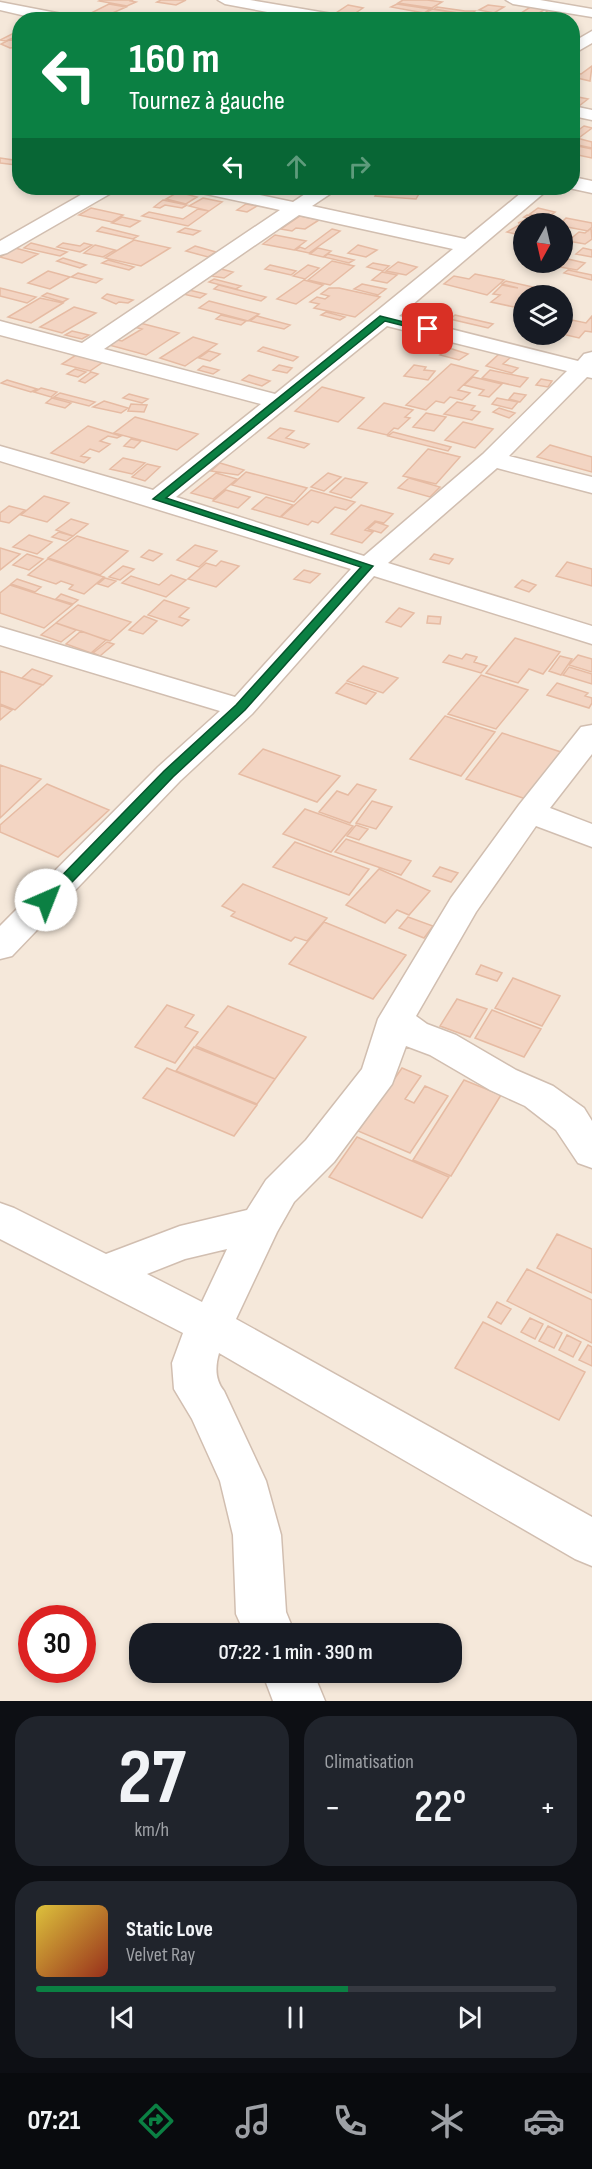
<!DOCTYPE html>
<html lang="fr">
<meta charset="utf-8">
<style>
body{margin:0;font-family:"Sofia Sans Condensed",sans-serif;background:#20242c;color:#f1f3f6;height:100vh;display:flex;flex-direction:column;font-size:22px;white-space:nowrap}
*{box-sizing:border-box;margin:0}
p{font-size:20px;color:#9ea1a6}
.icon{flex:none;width:33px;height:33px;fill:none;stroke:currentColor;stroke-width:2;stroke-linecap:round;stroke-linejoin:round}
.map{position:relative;height:1701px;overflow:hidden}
.drawer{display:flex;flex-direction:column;gap:15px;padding:15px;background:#0d0f14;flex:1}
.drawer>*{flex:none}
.banner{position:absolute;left:12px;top:12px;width:568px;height:183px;border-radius:24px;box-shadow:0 3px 9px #0003;background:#0b8043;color:#fff;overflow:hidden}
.needle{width:39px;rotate:188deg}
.fabs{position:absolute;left:513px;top:213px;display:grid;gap:12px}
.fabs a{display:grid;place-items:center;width:60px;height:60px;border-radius:50%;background:#171b24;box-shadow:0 3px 9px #0003;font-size:30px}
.speed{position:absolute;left:18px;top:1605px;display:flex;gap:12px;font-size:30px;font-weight:700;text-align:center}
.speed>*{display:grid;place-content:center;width:78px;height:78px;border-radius:50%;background:#171b24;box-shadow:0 3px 9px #0003;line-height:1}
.speed .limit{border:9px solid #d22;background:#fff;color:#111}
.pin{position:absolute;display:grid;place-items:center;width:51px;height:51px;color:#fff;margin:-26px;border-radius:12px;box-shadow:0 3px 9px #0006}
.me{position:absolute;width:66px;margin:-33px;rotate:44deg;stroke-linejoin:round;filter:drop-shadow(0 0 4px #0008)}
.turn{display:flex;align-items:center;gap:21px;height:126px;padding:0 18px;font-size:27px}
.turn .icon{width:78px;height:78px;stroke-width:2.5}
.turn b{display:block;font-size:42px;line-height:51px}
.lanes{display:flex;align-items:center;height:57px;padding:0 18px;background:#0003;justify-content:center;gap:30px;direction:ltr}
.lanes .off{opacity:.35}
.big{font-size:45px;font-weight:600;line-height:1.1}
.drawer .tile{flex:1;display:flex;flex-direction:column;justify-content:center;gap:9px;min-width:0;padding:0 21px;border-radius:24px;background:#20242c}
.drawer .dial{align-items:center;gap:0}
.dial b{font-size:78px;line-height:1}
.song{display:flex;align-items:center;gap:18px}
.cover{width:72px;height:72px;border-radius:9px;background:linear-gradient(135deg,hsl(50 70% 55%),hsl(10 70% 35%))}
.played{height:6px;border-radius:3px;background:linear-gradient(90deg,#0b8043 60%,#363941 60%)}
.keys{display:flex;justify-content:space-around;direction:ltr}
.heat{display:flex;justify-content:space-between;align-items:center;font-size:33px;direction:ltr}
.drawer .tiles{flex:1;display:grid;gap:15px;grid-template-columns:1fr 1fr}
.tile:last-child{grid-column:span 2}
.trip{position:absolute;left:129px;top:1623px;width:333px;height:60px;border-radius:24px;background:#171b24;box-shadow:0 3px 9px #0003;font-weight:600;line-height:60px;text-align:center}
.dock{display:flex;height:96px;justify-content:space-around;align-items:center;background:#090b0e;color:#9ea1a6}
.dock .icon{width:42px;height:42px}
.dock .active{color:#0b8043}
.dock b{font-size:27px;color:#f1f3f6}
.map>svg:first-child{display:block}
.residential{fill:#f5e8da;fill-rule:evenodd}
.building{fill:#f3d5c3;stroke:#e6bba3;stroke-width:1.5}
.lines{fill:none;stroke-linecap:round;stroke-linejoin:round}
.minor-casing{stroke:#d1beb0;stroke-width:3}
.minor{fill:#fff;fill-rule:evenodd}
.route{fill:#0b8043;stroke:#07532c;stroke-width:1.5}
</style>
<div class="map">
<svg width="592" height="1701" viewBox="0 0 592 1701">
<rect width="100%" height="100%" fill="#fdf6ec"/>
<path class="residential" d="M0,0h592v1701h-592zM20,20h553v168h-553zM524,224h38v38h-38zM524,296h38v38h-38zM32,1618h50v52h-50zM140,1634h312v38h-312z"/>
<path class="building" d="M101,0h32l-2,1 5,1 -9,4 -28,-5z
M161,0h25l-10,5 -19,-3z
M403,0h24l15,2 -10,6 -34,-5z
M109,4l17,3 -20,9 -17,-2z
M397,4l33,5 -6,4 -33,-6z
M348,5l15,3 -9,6 -18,-1z
M488,5l16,2 -10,6 -15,-3z
M532,6l15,2 -11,7 -15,-2z
M437,7l28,4h10l-5,4 -36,-6z
M552,8l14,4 -9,7 -17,-3z
M432,9l36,6 -10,5 -34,-6z
M160,13l30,5 -8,2 -29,-3z
M517,13l39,6 -48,1z
M20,30v5l-14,6 -6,-1z
M9,40l11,1v6l-10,1 -9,-4z
M592,66l-2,15 -17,-4 4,-4 4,1z
M573,96l15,3 -9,7 -6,-1z
M584,126l8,2 -12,9 -7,-1v-5h4z
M573,137l19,5v6l-19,-4z
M573,145l19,4v9l-19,-4 2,-5z
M0,158l20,3v1l-4,3 -16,-2z
M380,188h31l-2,3 11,1 -4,7 -41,-3z
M178,192l19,5 -11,7 -20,-5z
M203,198l19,4 -13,9 -20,-5z
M163,200l24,5 -5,3 -17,-3 -5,3 -6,-1z
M246,204l11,2 -10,6 -10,-2z
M91,208l32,7 -11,7 -33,-7z
M538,208l17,4 -8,6 -17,-4z
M198,209l11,2 -21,15 -46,-10 7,-4 34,7z
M527,215l32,6 -3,3 -38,-1 12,-5 -6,-1z
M300,216l19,4 -14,9 -9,-1 -4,3 -11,-2z
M122,217l18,4 -10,6 -18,-4z
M566,218l26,5v4l-4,4 -26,-5 -2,-2z
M519,225l5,1v10l-17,-4z
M102,227l36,9 -5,3 -36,-8z
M185,228l15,3 -7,4 -15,-3z
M591,228l1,11 -7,5 -17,-3 11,-9 6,1z
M332,229l8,2 -31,22 -14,-3 5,-3 5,2z
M275,235l31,6 -12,9 -31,-6z
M134,240l36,8 -29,18 -36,-8z
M31,243l36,9 -7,4 -36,-8z
M63,243l17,3 4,-3 8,2 -12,7 -23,-5z
M95,245l20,5 -12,7 -19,-4z
M358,245l19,5 -11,7 -18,-4z
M195,246l21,6 -8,5 -22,-6z
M15,248l23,6 -16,9 -22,-6z
M318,248l13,3 -8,6 -13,-3z
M583,248l9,2v7l-16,-3z
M328,254l26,6 -5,3 -25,-6z
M63,258l23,7 -6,3 -23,-7z
M568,259l17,4 -8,7 -17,-3z
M108,260l26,7 -5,3 -27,-7z
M332,261l22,5 -24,19 -22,-5z
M398,262l19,5 -11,8 -20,-4z
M373,263l16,3 -6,5 -16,-4z
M270,265l26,6 -5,4 -26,-6z
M308,265l11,3 -14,11 -12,-3z
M221,269l12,3 -9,6 -12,-2z
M568,270l24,5v5l-28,-7z
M48,271l22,6 -20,12 -22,-6z
M382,272l15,3 -10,8 -15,-3z
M78,273l24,6 -6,4 -25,-6z
M475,274l29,6 -17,15 -43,-11 10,-8 15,3z
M214,279l27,7 -5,3 -27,-7z
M304,280l19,5 -27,19 -19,-5z
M506,281l31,7 -9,8h-4v3l-10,8 -23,-5 9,-7 -7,-1 9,-9 16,3 -16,-4z
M362,284l24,5 -8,6 -24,-6z
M219,285l47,12 -5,4 -47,-12z
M0,288l36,9 -9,6 -27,-7z
M329,288h10l41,9 -25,20 -41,-9 5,-4 -9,-2 7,-5 8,2 4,-3 -8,-2z
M189,290l17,4 -6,4 -17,-4z
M47,293l21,6 -5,3 -21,-6z
M107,294l26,6 -5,3 -9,-1 -3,2 -14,-6z
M40,298l23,5 -32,20 -23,-6z
M209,301l50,13 -11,7 -49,-13z
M74,307l22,6 -34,20 -22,-6z
M326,312l19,5 -5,3 -19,-5z
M221,315l25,6 -5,4 -25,-6z
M455,315l38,9 -5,4 -38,-9z
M257,316l33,9 -6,4 -34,-8z
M592,316v16l-7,-1 -6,7 -17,-4v-3l10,-11 14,3z
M140,323l39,10 -33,22 -37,-10 8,-5 5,1 20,-12 -8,-2z
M72,331l17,4 -7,4 -17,-4z
M193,337l24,7 -32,22 -25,-8z
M263,347l35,10 -5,4 -35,-10z
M449,348l19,6 -9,6 -19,-5z
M209,351l11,3 -10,7 -11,-3z
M499,354l12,3 -8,7 15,4 -6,5 -26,-7z
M76,355l27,7 -13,9 -28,-7z
M451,364l27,7 -20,19 12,3 -8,7 -12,-3 -6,6 -8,-2 -10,9 -20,-5z
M279,365l13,3 -5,5 -14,-3z
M414,365l12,2 -2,3 11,1 -7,9 -24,-4z
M203,366l16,4 -6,4 -15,-4z
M75,369l11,3 -8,5 -11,-3z
M490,370l38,8 -8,9 -38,-9z
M91,372l7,2 -13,9 -6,-2z
M249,375l21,6 -8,5 -20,-6z
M473,377l29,7 -13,13 -10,-2 5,-5 -20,-5z
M541,379l11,2 -4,6 -12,-2z
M7,380l30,9 -6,3 -30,-9z
M322,387l42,11 -26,24 -43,-11z
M41,388l16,4 -6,5 -17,-5z
M60,393l35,9 -6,4 -35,-9z
M514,393l12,2 -6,7 -11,-3z
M129,394l19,5 -6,4 -19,-5z
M52,398l19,5 -6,5 -19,-5z
M497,398l21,4 -6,7 -20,-5z
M104,401l24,7 -7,5 -28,-6z
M457,402l18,4 -4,4 9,2 -8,8 -28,-6z
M384,403l29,7 -8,7 5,1 -12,11 -4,-1 -7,7 -29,-7z
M131,404l16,1 -3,7 -16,-1z
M499,408l16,5 -6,5 -16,-6z
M426,413l20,4 -12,14 -21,-4z
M135,417l63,17 -21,16 -63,-17z
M463,422l30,7 -18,19 -30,-8z
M88,426l33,10 -4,2 -9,-2 -8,5 10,3 -11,8 -9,-3 -9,7 9,2 -6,5 -33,-10z
M280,428l14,3 -8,7 23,6 -5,4 -36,-10z
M393,432l58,15 -3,4 -60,-15z
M131,439l10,2 -7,7 -10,-2z
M550,445l42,12v15l-55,-15z
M428,449l32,8 -24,27 -33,-8z
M123,458l22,5 -13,11 -22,-5z
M220,463l24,7 -6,5 -27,-4z
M147,464l13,3 -15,14 -13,-4z
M246,472l61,16 -13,14 -62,-17z
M216,473l21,6 -24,20 -22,-6z
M328,473l13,4 -17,14 -13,-4z
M345,478l22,5 -16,15 -21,-6z
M409,478l31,9 -10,10 -32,-9z
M226,490l24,7 -12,11 -25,-7z
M311,490l44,12 -9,8 -11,-3 -17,16 -6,-2 -4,4 -27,-8z
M44,496l25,7 -22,19 -26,-7z
M266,497l27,8 -13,12 -28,-8z
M361,505l32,9 -9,9 -9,-2 -10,9 8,2 -11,11 -31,-9z
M9,506l16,4 -16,13 -9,-2v-8z
M71,519l17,5 -15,12 -17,-6z
M376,522l12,4 -7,7 -13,-4z
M59,532l14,4 -7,5 -14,-4z
M29,535l23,7 -15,12 -24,-7z
M77,536l51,15 -28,24 -52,-17z
M195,545l22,6 -18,16 -22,-7z
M0,548l20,6 -20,16z
M149,550l13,4 -9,7 -12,-4z
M27,554l16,5 -14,11 -16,-5z
M434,554l19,5 -4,5 -19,-5z
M48,559l56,18 -20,17 -15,-5 4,-4 -12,-4 -5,3 -28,-9z
M221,561l18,5 -23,21 -28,-8 18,-16 10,3z
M567,562l25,7v17l-36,-10z
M123,566l11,3 -14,11 -11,-3z
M304,570l16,4 -10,9 -16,-4z
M171,575l15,5 -20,17 -44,-14 9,-7 28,9z
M105,578l11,3 -8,6 -10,-3z
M17,579l24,8 -6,5 -24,-8z
M522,580l14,5 -7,7 -14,-5z
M10,585l62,20 -28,23 -44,-15v-20z
M61,594l17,6 -5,4 -17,-5z
M164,600l25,8 -10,9 10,3 -7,6 -34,-11z
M78,605l53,17 -21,19 -54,-18z
M399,608l15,5 -13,14 -15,-5z
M144,616l13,5 -14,13 -14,-4z
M428,616l13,1 -1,7 -13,-1z
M56,623l20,7 -15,12 -20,-7z
M81,631l25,9 -15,13 -25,-9z
M515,638l45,14 -17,22 -14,-5 -11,14 -32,-10z
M107,642l7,2 -14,12 -7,-3z
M466,654l11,3 -3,5 13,4 -6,7 -38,-11 6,-7 13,4z
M578,655l14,4v13l-23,-7z
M560,656l12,3 -11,16 -12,-4z
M363,666l35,12 -15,15 -36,-12z
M569,667l23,7v10l-29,-9z
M32,669l20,7 -9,9 -21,-7z
M0,671l42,14 -27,25 -15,-6z
M481,675l47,15 -32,39 -48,-15z
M346,683l30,10 -10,11 -30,-11z
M557,683l31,10 -3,3 7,2v5l-3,5 -42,-13z
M0,705l12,5 -12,10z
M445,716l50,16 -34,44 -51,-17z
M502,733l59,19 -35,47 -60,-20z
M263,749l77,27 -23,26 -78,-28z
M0,765l41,14 -41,39z
M47,784l62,26 -51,47 -58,-25v-7z
M357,784l19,6 -26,33 -31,-11 18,-21 11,4z
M372,801l20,6 -16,22 -20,-6z
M305,809l48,17 -22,26 -48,-18z
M356,825l12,4 -9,11 -12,-4z
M346,839l65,22 -10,14 -66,-23z
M295,842l74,27 -20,26 -76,-28z
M440,867l18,6 -7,9 -18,-6z
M379,869l51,22 -21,24 -12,-5 -12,13 -39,-18z
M243,884l84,34 -20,23 -12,-4 -4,4 -60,-25 4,-4 -13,-6z
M408,917l25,9 -9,12 -25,-10z
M324,922l82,33 -33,44 -84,-35z
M481,965l21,8 -5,8 -21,-7z
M513,978l47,18 -18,30 -47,-18z
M457,999l30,10 -17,28 -30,-11z
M167,1005l27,10 -9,12 13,5 -23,31 -40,-16z
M228,1006l78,31 -31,42 -79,-33z
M492,1010l49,19 -17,28 -49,-19z
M194,1047l81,32 -18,25 -81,-33z
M167,1068l90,37 -23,31 -91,-38z
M402,1068l19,8 -16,23 9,4 11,-17 23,10 -38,57 -52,-22z
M464,1080l37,15 -50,81 -38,-16z
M357,1137l92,40 -27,41 -93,-41z
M557,1234l35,15v44l-55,-25z
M527,1269l65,31v43l-85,-42z
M497,1302l14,7 -10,15 -13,-7z
M530,1318l13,6 -8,15 -14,-7z
M483,1322l102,50 -26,48 -104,-52z
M548,1326l14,7 -8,15 -15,-7z
M567,1335l14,7 -8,15 -14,-7z
M588,1345l4,2v19l-13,-6z"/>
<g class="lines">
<defs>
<path id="minor" d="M218,0h32l88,15 7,5h-35l-85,-16z
M506,0h34l52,9v8l-79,-13z
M0,2l67,13 7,5h-31l-43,-10z
M592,31v12l-19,11v-12z
M573,106l19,4v10l-19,-4z
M573,177l19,4v12l-23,-5h4z
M93,188h22l-2,4 -106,61 -7,2v-14z
M195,188h32l66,14 21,-14h21l-2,4 -21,14 153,33 62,-51h20l-2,4 -146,124 179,45 6,-7 8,-2v26l-5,-1 -78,79 83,21v16l-95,-25 -109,95 204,63v18l-218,-68 -122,138 -72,67 -168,175 -12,3v-33l158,-159 62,-56 -220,-66v-18l235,70 116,-128 -351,-108v-15l153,44 108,-86 -261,-69v-14l82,22 198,-133 -83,-18zM299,215l154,34 -178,145 -171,-45zM387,326l180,45 -84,83 -119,102 -188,-59z
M592,725v29l-42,54 42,16v23l-56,-21 -60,86 -60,104 11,8 29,11 60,35 37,16 31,22 8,13v47l-14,-5 -22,-33 -31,-24 -35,-16 -60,-35 -24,-9 -14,38 -58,78 -40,40 -17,30 -41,87 356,198v49l-17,-7 -356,-206c-4,14 -4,27 5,38l42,90 15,54 5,77 9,22h-50l-9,-20 -3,-79 -13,-54 -28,-62 -18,-30 -2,-26 11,-30 -183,-94v-36l14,5 92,46 74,-28 67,-16 19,-30 40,-40 56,-71 16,-50 73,-121 68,-93 62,-78zM227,1249l-25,53 -55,-28 38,-15z
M262,1672h51l12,29h-52z"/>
</defs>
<use href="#minor" class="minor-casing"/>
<use href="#minor" class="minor"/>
</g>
<path class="route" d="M380,316l52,13 -4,3 -43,-11 -219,177 207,68 -128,144 -72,67 -122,127h-10l-2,-4 2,-3 123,-126 72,-66 125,-138 -208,-68z"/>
</svg>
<div class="fabs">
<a><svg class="needle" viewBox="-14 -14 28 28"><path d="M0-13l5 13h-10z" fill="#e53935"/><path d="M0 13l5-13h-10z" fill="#9ea1a6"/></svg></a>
<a><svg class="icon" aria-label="layers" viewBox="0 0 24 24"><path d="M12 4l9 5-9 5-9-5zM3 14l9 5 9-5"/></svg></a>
</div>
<div class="speed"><div class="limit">30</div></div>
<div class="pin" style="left:428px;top:329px;background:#d93025"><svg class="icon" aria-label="arrive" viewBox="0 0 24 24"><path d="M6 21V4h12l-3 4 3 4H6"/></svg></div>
<svg class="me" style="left:46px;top:900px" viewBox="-20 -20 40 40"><circle r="19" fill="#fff"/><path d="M0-13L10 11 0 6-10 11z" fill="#0b8043"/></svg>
<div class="trip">07:22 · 1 min · 390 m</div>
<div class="banner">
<div class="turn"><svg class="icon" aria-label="left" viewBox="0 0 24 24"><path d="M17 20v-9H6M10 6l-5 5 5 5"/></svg><div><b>160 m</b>Tournez à gauche</div></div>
<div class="lanes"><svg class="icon" aria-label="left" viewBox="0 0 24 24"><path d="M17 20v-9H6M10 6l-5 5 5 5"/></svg><svg class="icon off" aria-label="ahead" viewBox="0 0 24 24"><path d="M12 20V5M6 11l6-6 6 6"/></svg><svg class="icon off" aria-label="right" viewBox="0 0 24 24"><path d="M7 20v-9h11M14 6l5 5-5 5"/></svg></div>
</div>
</div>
<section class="drawer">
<div class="tiles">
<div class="tile dial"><b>27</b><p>km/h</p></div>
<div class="tile"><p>Climatisation</p>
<div class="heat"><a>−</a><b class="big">22°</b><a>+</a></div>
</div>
<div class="tile">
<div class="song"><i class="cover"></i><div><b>Static Love</b><p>Velvet Ray</p></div></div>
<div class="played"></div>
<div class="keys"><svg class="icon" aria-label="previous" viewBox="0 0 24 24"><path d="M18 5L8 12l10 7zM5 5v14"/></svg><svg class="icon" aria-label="pause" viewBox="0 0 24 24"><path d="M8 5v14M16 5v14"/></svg><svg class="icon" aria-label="next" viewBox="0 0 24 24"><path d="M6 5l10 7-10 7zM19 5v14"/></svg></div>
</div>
</div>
</section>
<nav class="dock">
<b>07:21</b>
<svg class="icon active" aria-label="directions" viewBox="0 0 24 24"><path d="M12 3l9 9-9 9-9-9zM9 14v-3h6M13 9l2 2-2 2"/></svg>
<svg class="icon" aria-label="music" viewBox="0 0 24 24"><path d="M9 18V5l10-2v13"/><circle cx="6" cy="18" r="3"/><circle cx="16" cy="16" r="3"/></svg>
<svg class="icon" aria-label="phone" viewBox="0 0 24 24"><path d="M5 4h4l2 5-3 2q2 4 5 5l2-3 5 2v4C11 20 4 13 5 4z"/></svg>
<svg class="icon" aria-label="climate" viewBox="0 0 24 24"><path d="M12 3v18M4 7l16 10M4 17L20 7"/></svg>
<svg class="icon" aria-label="car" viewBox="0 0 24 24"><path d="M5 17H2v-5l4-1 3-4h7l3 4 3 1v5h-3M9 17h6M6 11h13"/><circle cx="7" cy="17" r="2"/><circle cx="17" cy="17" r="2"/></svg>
</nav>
